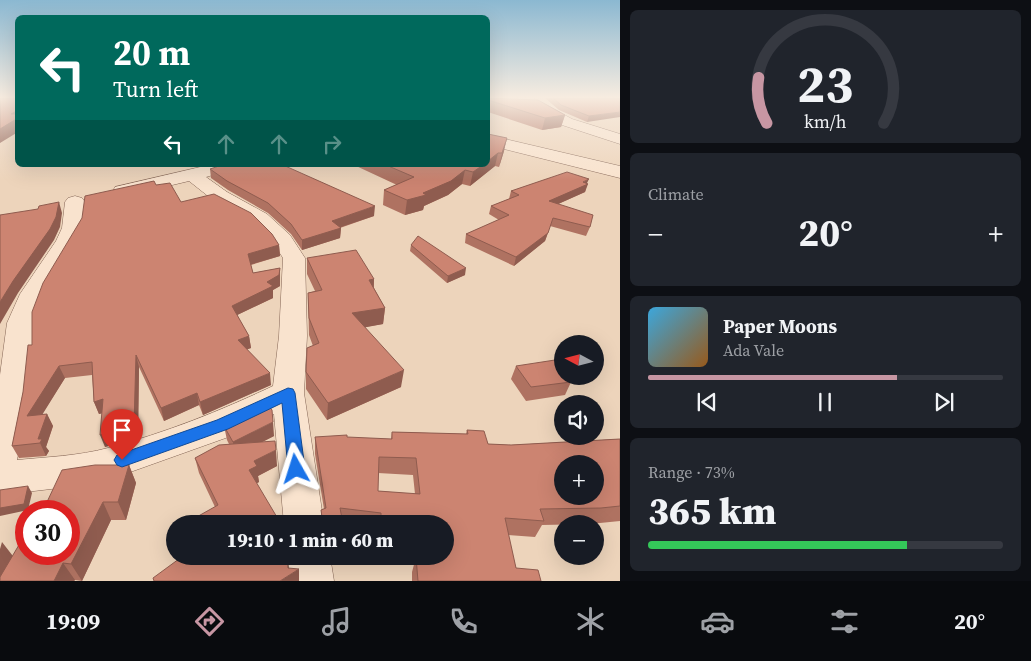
<!DOCTYPE html>
<meta charset="utf-8">
<style>
body{margin:0;font-family:"Source Serif 4",serif;background:#20242c;color:#f1f3f6;height:100vh;display:flex;flex-direction:column;font-size:19px;white-space:nowrap}
*{box-sizing:border-box;margin:0}
p{font-size:16px;color:#9ea1a6}
.icon{flex:none;width:28px;height:28px;fill:none;stroke:currentColor;stroke-width:2;stroke-linecap:round;stroke-linejoin:round}
.map{position:relative;flex:1;overflow:hidden}
.details{display:flex;flex-direction:column;gap:10px;padding:10px;background:#0d0f14;width:411px}
.details>*{flex:none}
.top-card{position:absolute;left:15px;top:15px;width:475px;height:152px;border-radius:8px;box-shadow:0 5px 20px #0002;background:#00695c;color:#fff;overflow:hidden}
.needle{width:32px;rotate:277deg}
.controls{position:absolute;left:554px;top:335px;display:grid;gap:10px}
.controls a{display:grid;place-items:center;width:50px;height:50px;border-radius:50%;background:#171b24;box-shadow:0 5px 20px #0002;font-size:25px}
.speed{position:absolute;left:15px;top:500px;display:flex;gap:10px;font-size:25px;font-weight:700;text-align:center}
.speed>*{display:grid;place-content:center;width:65px;height:65px;border-radius:50%;background:#171b24;box-shadow:0 5px 20px #0002;line-height:1}
.speed .limit{border:8px solid #d22;background:#fff;color:#111}
.pin{position:absolute;display:grid;place-items:center;width:42px;height:42px;color:#fff;margin:-51px -21px;border-radius:50% 50% 50% 0;rotate:-45deg;box-shadow:0 0 5px #0007}
.pin .icon{rotate:45deg}
.me{position:absolute;width:55px;margin:-28px;rotate:354deg;stroke-linejoin:round;filter:drop-shadow(0 0 4px #0008)}
.turn{display:flex;align-items:center;gap:18px;height:105px;padding:0 15px;font-size:22px}
.turn .icon{width:65px;height:65px;stroke-width:2.5}
.turn b{display:block;font-size:35px;line-height:42px}
.lanes{display:flex;align-items:center;height:48px;padding:0 15px;background:#0003;justify-content:center;gap:25px;direction:ltr}
.lanes .off{opacity:.35}
.big{font-size:38px;font-weight:800;line-height:1.1}
.details .card{flex:1;display:flex;flex-direction:column;justify-content:center;gap:8px;min-width:0;padding:0 18px;border-radius:8px;background:#20242c}
.details .dial{align-items:center;gap:0}
.dial svg{height:130px;overflow:visible;fill:none;stroke:#363941;stroke-width:7;stroke-linecap:round;text-anchor:middle}
.dial text{fill:#f1f3f6;stroke:none}
.song{display:flex;align-items:center;gap:15px}
.cover{width:60px;height:60px;border-radius:8px;background:linear-gradient(135deg,hsl(200 70% 55%),hsl(30 70% 35%))}
.played{height:5px;border-radius:2px;background:linear-gradient(90deg,#c796a3 70%,#363941 70%)}
.keys{display:flex;justify-content:space-around;direction:ltr}
.heat{display:flex;justify-content:space-between;align-items:center;font-size:28px;direction:ltr}
.charge{height:8px;border-radius:4px;background:linear-gradient(90deg,#34c759 73%,#363941 0)}
.trip{position:absolute;left:166px;top:515px;width:288px;height:50px;border-radius:25px;background:#171b24;box-shadow:0 5px 20px #0002;font-weight:800;line-height:50px;text-align:center}
.tabs{display:flex;height:80px;justify-content:space-around;align-items:center;background:#090b0e;color:#9ea1a6}
.tabs .icon{width:35px;height:35px}
.tabs .selected{color:#c796a3}
.tabs b{font-size:22px;color:#f1f3f6}
main{display:flex;flex:1;min-height:0}
.map>svg:first-child{display:block}
.lines{fill:none;stroke-linecap:round;stroke-linejoin:round}
.minor-casing{stroke:#846555;stroke-width:1}
.tertiary-casing{stroke:#846555;stroke-width:1}
.minor{fill:#f9e3ce;fill-rule:evenodd}
.tertiary{fill:#f9e3ce;fill-rule:evenodd}
.wall{fill:#af7261;fill-rule:evenodd}
.shaded-wall{fill:#8f5c4f}
.building{fill:#cc8471;stroke:#8f5c4f;fill-rule:evenodd}
.route{fill:#1a73e8;stroke:#114b97}
</style>
<main>
<div class="map">
<svg width="620" height="581" viewBox="0 0 620 581">
<rect width="100%" height="100%" fill="#edd4bb"/>
<g class="lines">
<defs>
<path id="minor" d="M517,98h16l39,21 48,15v10l-58,-19z
M209,165h27l-2,4 -28,8 21,15 40,22 23,21 15,23 2,78 -3,57 20,131h-40l-10,-110 -40,21 -126,45 -23,5 -85,10v-120l7,-52 13,-29 36,-53 6,-13 3,-26 3,-4 7,-2 7,2 3,4 -1,26 -6,13 -32,53 -11,29 -7,81 -11,56c30,-3 61,-4 91,-12 57,-15 112,-37 165,-62l6,-50 4,-78 -9,-14 -21,-22 -40,-22 -24,-19 -67,16 -7,-2 -2,-4 2,-4z
M288,556h42l4,25h-44z"/>
<path id="tertiary" d="M488,135l132,31v12l-132,-33z"/>
</defs>
<use href="#minor" class="minor-casing"/>
<use href="#tertiary" class="tertiary-casing"/>
<use href="#minor" class="minor"/>
<use href="#tertiary" class="tertiary"/>
</g>
<path class="wall" d="M488,98l77,17 -4,12 -19,3 -54,-18z
M545,98h75l-33,24 -28,-12z
M488,134l16,17 -5,16 -4,-1 -25,20 -8,-2 -14,11 -24,11 -1,4 -18,5 -22,-10 1,-15 13,-5 -43,-20h134z
M210,169l164,47 -34,12h1l-1,10 -38,12 -11,-16 -23,-21 -40,-23 -17,-12z
M587,184l-2,8 -27,12 32,23 -4,9 -36,-10 -5,15 -31,25 -49,-23 1,-9 33,-14 -10,-6 2,-8 18,-7 2,-8z
M156,185l25,17 98,43 1,11 -29,9 2,8 27,-5v18l-7,4v8l-36,17 12,21 2,12 -4,1 24,36 -68,30 -4,-10 -35,16 -25,-54 -1,70 -33,10 -3,-34 -3,1 -5,-12 -2,-27 -27,3 -23,36h5l6,12 -7,21 3,4 -3,5 -27,2 -7,-12 11,-54 9,-47z
M411,245l54,30 -18,8 -37,-32z
M307,258l67,21v9l11,20 -2,16 -18,3 36,60 -74,33 -21,-31v-17l7,-26 -4,-11 -1,-42 7,-2 -8,-17z
M516,366l55,16 -6,13 -39,6 -15,-22z
M224,426l50,10 -12,6 15,24 -19,10 1,6 -44,25 -16,-34 -4,-15 34,-14 -2,-4z
M467,430l21,14 23,1 109,-6v82l-30,3 -48,1 -7,12 -27,-2 8,33 25,13h-129v-9l4,-15 14,1v-2h15v-32h-124v-14l3,-1 -9,-55v-17l76,2 1,-7 74,2zM378,473l35,2 2,19 -37,-3z
M129,465l7,18 -10,37h-15l-29,61 -7,-1 -1,1h-74l13,-25 34,-54z"/>
<path class="shaded-wall" d="M18,110v22l-18,11v-14l11,-15z
M620,112v5l-33,5 2,-6z
M565,115l-4,12 -19,3 3,-12z
M507,138l-3,13 -5,16 3,-14z
M498,153l-3,13 -25,20 3,-14 10,-7h5v-4z
M465,170l-3,14 -14,11 -24,11 -1,4 -18,5 2,-15z
M589,179l-3,6 2,-1 -3,8 -38,17 2,-8z
M59,202l3,11 -2,14 -6,13 -36,53 -18,31v-22z
M375,206l-1,10 -42,14v-9z
M341,228l-1,10 -38,12v-10z
M548,233l-3,8 -31,25 2,-9z
M279,245l1,11 -31,9 -1,-11z
M280,268v18l-7,4v8l-40,19 -1,-11 35,-24z
M466,268l-1,7 -18,8 1,-7z
M374,279l-1,17 -4,-16z
M385,308l-2,16 -32,6 1,-17z
M249,336l2,12 -11,4 -2,-12z
M136,355l3,12 -1,70 -33,10 -5,-12z
M59,366l6,12 -31,50 -7,-12z
M404,370l-3,17 -74,33 1,-17z
M270,373l1,12 -68,30 -3,-13z
M197,393l2,12 -35,16 -3,-13z
M103,399l5,13 -9,2 -5,-12z
M47,414l6,12 -7,21 3,4 -3,5 -6,-13 -2,-4z
M273,422l1,14 -39,20 -2,-14z
M276,450l1,16 -19,10 1,6 -8,4 -2,-16 5,-9z
M129,465l7,18 -10,37 -8,-18z
M28,486l4,7 -4,17 -28,6v-8z
M103,502l8,18 -29,61 -11,-17z
M2,542l14,18 -16,21v-32z
M63,563l12,17 -1,1h-20z
M299,569v12h-19z"/>
<path class="building" d="M0,98h18v12l-7,4h7v4l-18,11z
M488,98l50,2 27,15 -20,3 -57,-18z
M553,98h67v14l-31,4 -28,-11z
M488,134l19,4 -5,15h-4l-10,8z
M222,165h61l92,41 -43,15 9,7 -39,12 -11,-16 -23,-21 -41,-22 -17,-12z
M386,165h97l-10,7 -8,-2 -14,11 -28,12 3,2 -19,5 -23,-10 30,-13z
M567,172l22,7 -6,3 5,2 -39,17 44,14 -3,12 -37,-9 -5,15 -32,24 -50,-23 43,-19 -18,-9 28,-11 -8,-4z
M154,181l2,4 14,-2 11,19 33,-8 37,19 21,21 7,11 -31,9 5,19 27,-5 -1,7 -12,7 6,4 -41,20 17,30 -11,4 32,33 -70,29 -3,-9 -36,15 -25,-53 -2,70 -34,10 3,-36 -9,3 -2,-40 -33,4 -32,50 20,-2 -9,25h4l-2,4 -28,3 11,-54 5,-47h4v-33l11,-29 39,-65 3,-22z
M59,202l-3,15 -6,12 -37,52 -13,21v-87l38,-6 1,-3z
M418,236l48,32 -18,8 -37,-31z
M356,250l18,29 -5,1 16,28 -33,5 52,57 -76,33 -22,-31 1,-24 12,-5 -10,-25 -1,-25 14,-3 -15,-32z
M555,360l7,10v6h5l4,6 -40,5 -15,-21z
M268,405l4,5 1,12 -40,20 -9,-16z
M467,430l17,1 4,13 23,1 109,-6v67l-19,2 -61,1 4,12 -39,-3 11,50 22,2 3,11h-123l-2,-24 22,2 -1,-3h8v-32h-13l-1,-5 -50,-1v-5l-41,-5 3,16h-20l-2,-14 5,-2 -11,-71 32,-2v2l45,2v-7l76,2zM379,457l37,1 4,36 -42,-3zM562,464h33v32h-33z
M275,441l1,9 -22,11 3,5 -8,4 32,54h-95v-1l32,-18 -23,-47 24,-13z
M95,465h34l-11,37h-15l-32,62 -8,-1 -9,18h-54v-4l26,-44v21h43v-43h-30l6,-9h2l15,-32z
M28,486l-4,18 -24,4v-18z
M183,556h104l1,12 11,1 -19,12h-126l-1,-3z"/>
<linearGradient id="sky" x2="0" y2="1"><stop stop-color="#8bb8d1"/><stop offset="0.54" stop-color="#f7ece0"/><stop offset="1" stop-color="#f7ece0" stop-opacity="0"/></linearGradient>
<rect width="620" height="180" fill="url(#sky)"/>
<path class="route" d="M288,388l5,1 2,4 10,76 -3,5 -6,2 -6,-2 -2,-5 -6,-66 -54,26 -106,38 -5,-2 -3,-5 3,-5 100,-35z"/>
</svg>
<div class="controls">
<a><svg class="needle" viewBox="-14 -14 28 28"><path d="M0-13l5 13h-10z" fill="#e53935"/><path d="M0 13l5-13h-10z" fill="#9ea1a6"/></svg></a>
<a><svg class="icon" aria-label="sound" viewBox="0 0 24 24"><path d="M4 9h4l5-4v14l-5-4H4zM17 9q2 3 0 6"/></svg></a>
<a>+</a>
<a>−</a>
</div>
<div class="speed"><div class="limit">30</div></div>
<div class="pin" style="left:122px;top:460px;background:#d93025"><svg class="icon" aria-label="arrive" viewBox="0 0 24 24"><path d="M6 21V4h12l-3 4 3 4H6"/></svg></div>
<svg class="me" style="left:296px;top:469px" viewBox="-20 -20 40 40"><path d="M0-17L14 15 0 8-14 15z" fill="#1a73e8" stroke="#fff" stroke-width="4"/></svg>
<div class="trip">19:10 · 1 min · 60 m</div>
<div class="top-card">
<div class="turn"><svg class="icon" aria-label="left" viewBox="0 0 24 24"><path d="M17 20v-9H6M10 6l-5 5 5 5"/></svg><div><b>20 m</b>Turn left</div></div>
<div class="lanes"><svg class="icon" aria-label="left" viewBox="0 0 24 24"><path d="M17 20v-9H6M10 6l-5 5 5 5"/></svg><svg class="icon off" aria-label="ahead" viewBox="0 0 24 24"><path d="M12 20V5M6 11l6-6 6 6"/></svg><svg class="icon off" aria-label="ahead" viewBox="0 0 24 24"><path d="M12 20V5M6 11l6-6 6 6"/></svg><svg class="icon off" aria-label="right" viewBox="0 0 24 24"><path d="M7 20v-9h11M14 6l5 5-5 5"/></svg></div>
</div>
</div>
<section class="details">
<div class="card dial"><svg viewBox="0 0 100 80">
<path d="M14 69A42 42 0 1 1 86 69"/>
<path d="M14 69A42 42 0 0 1 9 41" stroke="#c796a3"/>
<text x="50" y="56" font-size="32" font-weight="700">23</text>
<text x="50" y="72" font-size="11">km/h</text>
</svg></div>
<div class="card"><p>Climate</p>
<div class="heat"><a>−</a><b class="big">20°</b><a>+</a></div>
</div>
<div class="card">
<div class="song"><i class="cover"></i><div><b>Paper Moons</b><p>Ada Vale</p></div></div>
<div class="played"></div>
<div class="keys"><svg class="icon" aria-label="previous" viewBox="0 0 24 24"><path d="M18 5L8 12l10 7zM5 5v14"/></svg><svg class="icon" aria-label="pause" viewBox="0 0 24 24"><path d="M8 5v14M16 5v14"/></svg><svg class="icon" aria-label="next" viewBox="0 0 24 24"><path d="M6 5l10 7-10 7zM19 5v14"/></svg></div>
</div>
<div class="card"><p>Range · 73%</p><b class="big">365 km</b><div class="charge"></div></div>
</section>
</main>
<nav class="tabs">
<b>19:09</b>
<svg class="icon selected" aria-label="directions" viewBox="0 0 24 24"><path d="M12 3l9 9-9 9-9-9zM9 14v-3h6M13 9l2 2-2 2"/></svg>
<svg class="icon" aria-label="music" viewBox="0 0 24 24"><path d="M9 18V5l10-2v13"/><circle cx="6" cy="18" r="3"/><circle cx="16" cy="16" r="3"/></svg>
<svg class="icon" aria-label="phone" viewBox="0 0 24 24"><path d="M5 4h4l2 5-3 2q2 4 5 5l2-3 5 2v4C11 20 4 13 5 4z"/></svg>
<svg class="icon" aria-label="climate" viewBox="0 0 24 24"><path d="M12 3v18M4 7l16 10M4 17L20 7"/></svg>
<svg class="icon" aria-label="car" viewBox="0 0 24 24"><path d="M5 17H2v-5l4-1 3-4h7l3 4 3 1v5h-3M9 17h6M6 11h13"/><circle cx="7" cy="17" r="2"/><circle cx="17" cy="17" r="2"/></svg>
<svg class="icon" aria-label="filters" viewBox="0 0 24 24"><path d="M4 7h16M4 17h16"/><circle cx="9" cy="7" r="2"/><circle cx="15" cy="17" r="2"/></svg>
<b>20°</b>
</nav>
